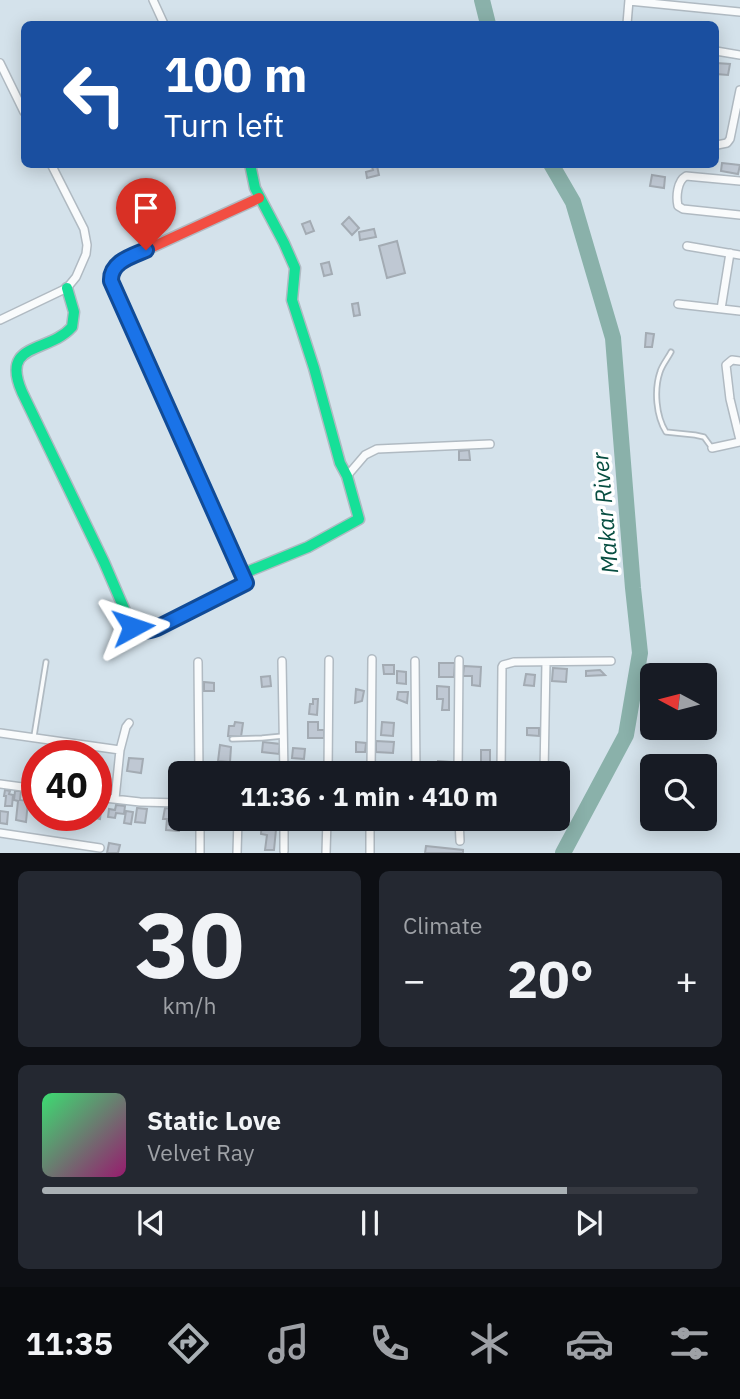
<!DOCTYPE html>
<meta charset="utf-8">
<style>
body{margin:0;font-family:"IBM Plex Sans",sans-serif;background:#242831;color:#f1f3f6;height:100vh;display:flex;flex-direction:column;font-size:26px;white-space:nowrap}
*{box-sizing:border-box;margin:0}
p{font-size:23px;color:#9ea1a6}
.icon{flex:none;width:38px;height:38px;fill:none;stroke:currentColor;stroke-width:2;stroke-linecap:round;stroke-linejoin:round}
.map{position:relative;height:853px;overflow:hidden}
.sheet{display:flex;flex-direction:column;gap:18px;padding:18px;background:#0d0f14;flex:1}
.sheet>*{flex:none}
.guide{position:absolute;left:21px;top:21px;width:698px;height:147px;border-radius:10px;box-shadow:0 4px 18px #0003;background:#1a4fa0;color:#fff;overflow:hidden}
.needle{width:46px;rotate:277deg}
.controls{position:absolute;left:640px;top:663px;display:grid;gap:14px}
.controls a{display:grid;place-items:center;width:77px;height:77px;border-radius:10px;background:#171b24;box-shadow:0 4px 18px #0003;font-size:35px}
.speed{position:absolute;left:21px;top:740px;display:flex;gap:14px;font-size:35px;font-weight:700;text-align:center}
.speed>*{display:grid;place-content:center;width:91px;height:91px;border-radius:50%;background:#171b24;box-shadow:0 4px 18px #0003;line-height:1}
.speed .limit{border:10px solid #d22;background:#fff;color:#111}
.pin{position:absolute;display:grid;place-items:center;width:60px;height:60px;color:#fff;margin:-72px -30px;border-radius:50% 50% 50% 0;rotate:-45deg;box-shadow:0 0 7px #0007}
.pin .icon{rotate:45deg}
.me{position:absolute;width:77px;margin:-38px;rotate:85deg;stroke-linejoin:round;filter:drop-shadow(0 0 5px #0008)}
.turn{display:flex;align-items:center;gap:24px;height:147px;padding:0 28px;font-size:32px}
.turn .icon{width:91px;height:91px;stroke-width:2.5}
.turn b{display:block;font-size:49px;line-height:60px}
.big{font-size:52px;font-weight:700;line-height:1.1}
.sheet .widget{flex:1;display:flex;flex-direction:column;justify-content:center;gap:10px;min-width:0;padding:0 24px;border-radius:10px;background:#242831}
.sheet .dial{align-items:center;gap:0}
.dial b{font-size:91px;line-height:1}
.song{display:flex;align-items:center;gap:21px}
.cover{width:84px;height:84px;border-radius:10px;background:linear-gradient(135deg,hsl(140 70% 55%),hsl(320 70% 35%))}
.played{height:7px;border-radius:4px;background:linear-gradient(90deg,#a9b0b4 80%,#363941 80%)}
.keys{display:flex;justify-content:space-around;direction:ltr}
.heat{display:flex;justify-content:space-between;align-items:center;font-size:38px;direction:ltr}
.sheet .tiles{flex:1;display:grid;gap:18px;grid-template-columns:1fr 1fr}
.widget:last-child{grid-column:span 2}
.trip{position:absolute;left:168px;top:761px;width:402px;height:70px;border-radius:10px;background:#171b24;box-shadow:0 4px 18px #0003;font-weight:700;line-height:70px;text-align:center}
.tabs{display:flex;height:112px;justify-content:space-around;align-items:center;background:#090b0e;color:#9ea1a6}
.tabs .icon{width:49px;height:49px}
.tabs .current{color:#a9b0b4}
.tabs b{font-size:32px;color:#f1f3f6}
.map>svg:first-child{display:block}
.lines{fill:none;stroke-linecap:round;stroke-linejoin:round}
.river{stroke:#8ab1aa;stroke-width:16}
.building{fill:#bfc8d3;stroke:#a3abb3;stroke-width:2}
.lane-casing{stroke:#b0bac2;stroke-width:7}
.street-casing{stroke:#b0bac2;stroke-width:10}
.fast-casing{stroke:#b0bac2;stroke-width:13}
.jam-casing{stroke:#b0bac2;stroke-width:13}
.lane{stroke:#f9fbfc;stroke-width:3.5}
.street{stroke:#f9fbfc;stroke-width:7}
.fast{stroke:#16e098;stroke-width:10}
.jam{stroke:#f24e42;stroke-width:10}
.route-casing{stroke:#114b97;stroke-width:18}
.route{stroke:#1a73e8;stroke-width:12}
.labels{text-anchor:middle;stroke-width:7;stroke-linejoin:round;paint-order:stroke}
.water-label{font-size:23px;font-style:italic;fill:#074e41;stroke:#fff}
</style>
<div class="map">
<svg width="740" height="853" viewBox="0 0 740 853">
<rect width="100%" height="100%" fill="#d4e2eb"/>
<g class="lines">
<path class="river" d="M482,0l6,24
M551,164l22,38 40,136 20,250 7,65 -14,82 -63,118"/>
</g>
<path class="building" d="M716,63l14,1 -2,11 -12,-1z
M722,163l18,2 -2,9 -17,-3z
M377,166l2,9 -12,3 -1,-6 7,-2 -1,-3z
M652,175l13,2 -1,11 -14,-2z
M349,217l10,11 -7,7 -10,-11z
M310,221l4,10 -8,3 -4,-10z
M374,229l2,8 -16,3 -1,-8z
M397,241l8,32 -18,5 -8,-32z
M329,262l3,12 -8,2 -3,-12z
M358,303l2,12 -6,1 -2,-12z
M646,333l8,1 -2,13h-7z
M469,450l1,10h-11v-9z
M439,663h16l-1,14h-15z
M383,665h11v9h-10z
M464,666l17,1 -1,19 -8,-1v-9h-9z
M553,668l14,1 -1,13 -14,-1z
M600,670l5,5 -19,1v-5z
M397,671l9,1v12l-9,-1z
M526,674l9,1 -1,11 -10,-1z
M270,676l1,10 -9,1 -1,-10z
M204,682l10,1v8h-10z
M437,686l12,1v23h-7l1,-11h-6z
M356,689l8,2 -2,10 -7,2z
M398,692h10l-1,11 -10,-4z
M313,699h5l-1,16 -8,-1 1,-10h3z
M235,722l8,1 -2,14 -13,-1 1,-10h5z
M308,722h10v8h6v8h-16z
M382,722l12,1 -1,13 -12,-1z
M527,728h12v8l-12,-1z
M376,741l18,1 -1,11 -17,-1z
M263,742l17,2 -1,10 -17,-2z
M356,742l10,1 -1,9h-9z
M220,745l11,2 -1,15 -12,-1z
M293,748l12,1 -1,10 -12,-1z
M481,750h9v12h-9z
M129,758l14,1 -2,14 -14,-2z
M438,761l13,1 -1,12h-12z
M261,763l18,2 -1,9 -18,-2z
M5,790l5,1 -1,3 4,1 -1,11h-7l1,-10h-2z
M15,791h6l-1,9 8,1 -2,21 -10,-2 2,-19 -4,-1z
M96,802l6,1 -2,16 -10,-2v-1h6z
M116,805l9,1 -1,8 -8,-1 -1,5 -7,-1 1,-8 6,1z
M137,808l10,1 -2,14 -10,-1z
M165,808l7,1 -2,9 10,1 -1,12 -13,-1 1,-11h-4z
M0,811l8,1 -1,12 -7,-1z
M126,811l7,1 -2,12 -7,-1z
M262,819h15l-3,31h-9l2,-15 -6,-1z
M109,843l11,2 -2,8h-11z
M426,846l37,4v3h-38z"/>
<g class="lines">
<defs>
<path id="lane" d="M671,352c-3,6 -9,13 -11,20 -6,18 -4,44 6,60l29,3 9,2 8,11
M34,736l12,-74
M232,739l30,-1 21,-2"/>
<path id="street" d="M153,0l11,24
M629,1l111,11
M627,24l2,-24
M716,51l24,4
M0,63l24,49
M717,145l10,-2 3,-4 10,-49
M740,181l-54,-5c-9,5 -10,21 -8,30l5,3 57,6
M687,246l53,9
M678,304l62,7
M721,309l9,-56
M0,320l67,-32 9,-11 10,-23 1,-9 -3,-16 -33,-65
M740,361l-8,-1 -6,5 4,34 10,41
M712,448l28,-6
M347,476l18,-21 12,-6 113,-5
M282,661l2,113
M415,661l1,113
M198,662l1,112
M0,733l120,17 -5,49
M120,750l6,-23 3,-4
M328,774l1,-114
M371,774l1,-115
M458,774l1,-114
M501,774l1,-107 1,-2 11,-3 97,-1
M544,774l2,-112
M0,784l37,5
M558,792h7
M96,797l44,5 40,1
M459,819l1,22
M0,833l100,15
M284,851v-32
M200,853v-34
M237,853l1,-34
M326,853l1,-34
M370,853v-34"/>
<path id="fast" d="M67,288l7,24 -2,15c-24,27 -72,14 -50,65l82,170 25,58 7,9 12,2 9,-3 89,-45 -103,-230
M242,574l66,-27 51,-28 -12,-43 -7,-13 -26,-95 -22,-68 3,-32 -11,-25 -29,-55 -5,-24"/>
<path id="jam" d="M143,353l-32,-72c-1,-11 5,-15 13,-21l135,-62"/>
</defs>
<use href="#lane" class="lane-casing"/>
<use href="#street" class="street-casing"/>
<use href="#fast" class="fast-casing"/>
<use href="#jam" class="jam-casing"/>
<use href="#lane" class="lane"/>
<use href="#street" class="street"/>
<use href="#fast" class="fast"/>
<use href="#jam" class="jam"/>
</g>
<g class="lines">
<defs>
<path id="route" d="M133,627c8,6 15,4 24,1l89,-45 -135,-302c-1,-19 21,-25 35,-31"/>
</defs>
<use href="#route" class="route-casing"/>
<use href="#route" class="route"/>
</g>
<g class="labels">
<g class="water-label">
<text transform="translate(605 513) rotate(-95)" y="8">Makar River</text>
</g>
</g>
</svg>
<div class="controls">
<a><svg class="needle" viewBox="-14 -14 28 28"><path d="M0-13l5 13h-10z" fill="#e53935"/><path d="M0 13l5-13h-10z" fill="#9ea1a6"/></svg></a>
<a><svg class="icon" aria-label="search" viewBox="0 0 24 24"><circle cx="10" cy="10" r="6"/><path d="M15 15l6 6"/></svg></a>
</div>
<div class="speed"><div class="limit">40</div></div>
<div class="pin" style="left:146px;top:250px;background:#d93025"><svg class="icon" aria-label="arrive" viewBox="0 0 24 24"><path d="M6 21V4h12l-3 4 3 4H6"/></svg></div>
<svg class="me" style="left:133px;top:627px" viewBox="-20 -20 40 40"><path d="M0-17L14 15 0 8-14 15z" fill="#1a73e8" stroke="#fff" stroke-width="4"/></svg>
<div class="trip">11:36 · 1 min · 410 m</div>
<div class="guide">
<div class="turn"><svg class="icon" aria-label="left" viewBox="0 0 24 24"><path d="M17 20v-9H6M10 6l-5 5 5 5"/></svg><div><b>100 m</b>Turn left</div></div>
</div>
</div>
<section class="sheet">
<div class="tiles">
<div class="widget dial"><b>30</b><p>km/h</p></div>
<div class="widget"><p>Climate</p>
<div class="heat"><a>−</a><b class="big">20°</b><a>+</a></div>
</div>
<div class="widget">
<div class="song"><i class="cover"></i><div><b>Static Love</b><p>Velvet Ray</p></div></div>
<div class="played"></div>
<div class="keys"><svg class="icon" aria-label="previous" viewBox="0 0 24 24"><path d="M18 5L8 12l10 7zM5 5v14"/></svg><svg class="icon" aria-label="pause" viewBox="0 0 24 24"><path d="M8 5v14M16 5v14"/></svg><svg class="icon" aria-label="next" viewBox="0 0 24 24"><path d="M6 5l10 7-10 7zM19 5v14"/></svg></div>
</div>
</div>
</section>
<nav class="tabs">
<b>11:35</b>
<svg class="icon current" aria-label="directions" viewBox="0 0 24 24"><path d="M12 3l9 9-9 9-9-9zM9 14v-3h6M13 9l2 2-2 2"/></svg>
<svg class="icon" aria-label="music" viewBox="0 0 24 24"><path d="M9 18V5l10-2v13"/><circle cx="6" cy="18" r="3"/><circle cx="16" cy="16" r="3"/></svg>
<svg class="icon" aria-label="phone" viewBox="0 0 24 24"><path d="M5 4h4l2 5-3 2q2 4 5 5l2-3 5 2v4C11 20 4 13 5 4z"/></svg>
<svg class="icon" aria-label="climate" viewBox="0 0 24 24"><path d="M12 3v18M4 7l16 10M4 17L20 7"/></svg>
<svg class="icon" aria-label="car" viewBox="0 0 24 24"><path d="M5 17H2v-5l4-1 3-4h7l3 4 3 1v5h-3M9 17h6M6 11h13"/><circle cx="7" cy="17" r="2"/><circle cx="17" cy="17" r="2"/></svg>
<svg class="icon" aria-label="filters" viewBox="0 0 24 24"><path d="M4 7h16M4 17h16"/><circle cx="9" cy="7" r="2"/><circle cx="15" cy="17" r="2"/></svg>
</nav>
